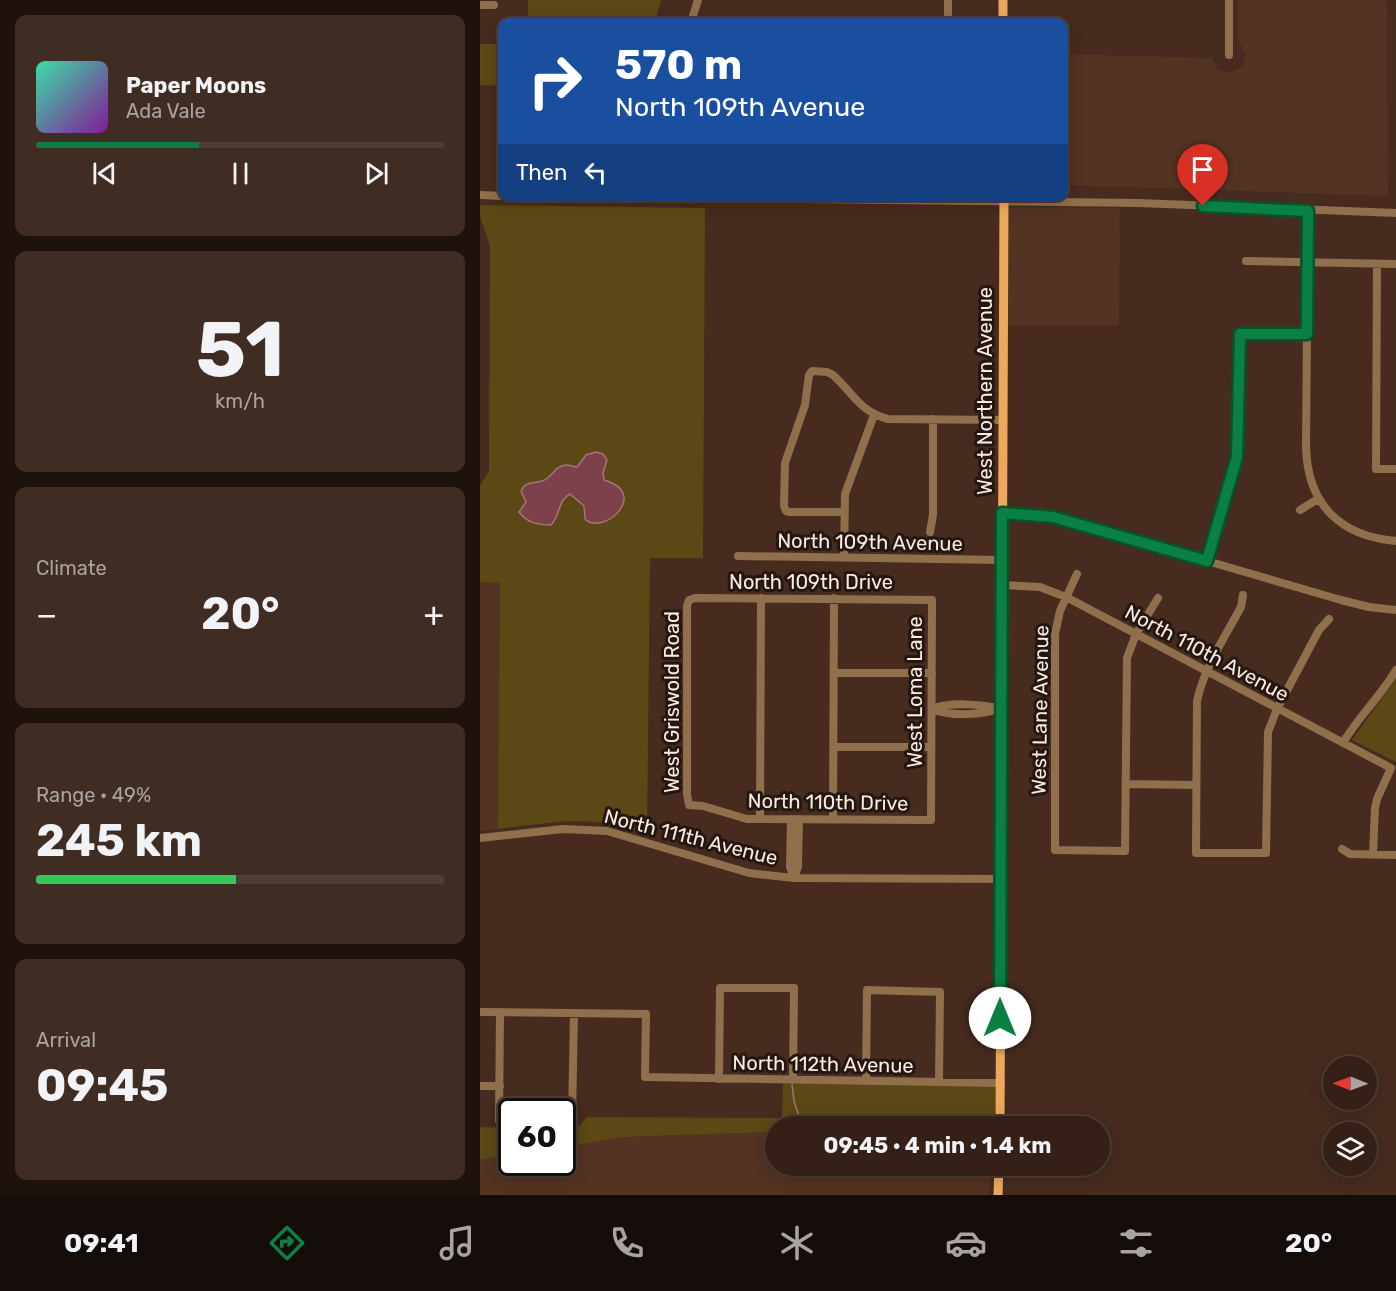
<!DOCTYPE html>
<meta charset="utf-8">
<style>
body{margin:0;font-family:Rubik,sans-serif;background:#3f2d23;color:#f1f3f6;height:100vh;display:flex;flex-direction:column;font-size:22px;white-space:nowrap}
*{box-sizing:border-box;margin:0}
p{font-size:20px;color:#a9a3a1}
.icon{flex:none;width:33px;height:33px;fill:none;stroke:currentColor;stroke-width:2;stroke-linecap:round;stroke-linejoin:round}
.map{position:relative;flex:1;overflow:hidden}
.drawer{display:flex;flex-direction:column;gap:15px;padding:15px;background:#1d120c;width:480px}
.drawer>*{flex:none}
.guide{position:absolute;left:18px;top:18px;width:570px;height:183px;border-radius:12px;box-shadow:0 3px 15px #0003,0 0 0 2px #4e3e35;background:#1a4fa0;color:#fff;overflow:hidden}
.needle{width:39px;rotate:271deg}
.buttons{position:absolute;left:843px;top:1056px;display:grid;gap:12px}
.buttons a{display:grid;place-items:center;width:54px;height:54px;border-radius:50%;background:#342016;box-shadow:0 3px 15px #0003,0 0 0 2px #4e3e35;font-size:30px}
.speed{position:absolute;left:18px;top:1098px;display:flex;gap:12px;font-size:30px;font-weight:700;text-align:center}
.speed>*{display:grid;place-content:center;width:78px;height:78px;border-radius:50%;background:#342016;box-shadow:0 3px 15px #0003,0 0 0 2px #4e3e35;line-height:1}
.speed .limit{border:3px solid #111;border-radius:9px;background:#fff;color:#111}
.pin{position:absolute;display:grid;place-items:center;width:51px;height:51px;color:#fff;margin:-62px -26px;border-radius:50% 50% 50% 0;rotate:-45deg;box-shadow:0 0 6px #0007}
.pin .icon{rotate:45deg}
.me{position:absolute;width:66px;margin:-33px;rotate:0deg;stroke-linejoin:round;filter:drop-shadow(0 0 4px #0008)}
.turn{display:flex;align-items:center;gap:21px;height:126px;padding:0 18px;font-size:27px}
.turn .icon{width:78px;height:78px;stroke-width:2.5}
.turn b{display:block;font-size:42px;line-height:51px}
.then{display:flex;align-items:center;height:57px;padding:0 18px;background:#0003;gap:12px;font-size:22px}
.big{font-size:45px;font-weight:700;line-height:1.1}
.drawer .tile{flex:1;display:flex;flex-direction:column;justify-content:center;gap:9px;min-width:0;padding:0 21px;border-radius:12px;background:#3f2d23}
.drawer .dial{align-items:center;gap:0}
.dial b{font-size:78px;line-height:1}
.song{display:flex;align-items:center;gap:18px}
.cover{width:72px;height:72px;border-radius:9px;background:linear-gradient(135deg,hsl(160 70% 55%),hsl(290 70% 35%))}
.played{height:6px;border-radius:3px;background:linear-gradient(90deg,#0b8043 40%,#4e3e35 40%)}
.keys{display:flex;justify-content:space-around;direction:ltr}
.heat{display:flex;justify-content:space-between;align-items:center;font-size:33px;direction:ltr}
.charge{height:9px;border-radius:4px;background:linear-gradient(90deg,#34c759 49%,#4e3e35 0)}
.trip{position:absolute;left:285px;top:1116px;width:345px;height:60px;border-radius:30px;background:#342016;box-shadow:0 3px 15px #0003,0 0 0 2px #4e3e35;font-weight:700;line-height:60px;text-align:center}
.menu{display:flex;height:96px;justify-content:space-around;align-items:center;background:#150d09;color:#a9a3a1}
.menu .icon{width:42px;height:42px}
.menu .on{color:#0b8043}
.menu b{font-size:27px;color:#f1f3f6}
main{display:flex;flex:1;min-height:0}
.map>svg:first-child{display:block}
.built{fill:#533322}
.green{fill:#5b4814}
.water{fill:#7d414c;stroke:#a37479;stroke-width:1.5}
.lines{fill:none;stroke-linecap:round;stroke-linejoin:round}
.stream{stroke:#a37479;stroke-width:1.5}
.minor{stroke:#906f4c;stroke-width:8}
.major{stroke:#eca95c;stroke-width:9}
.route-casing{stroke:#07532c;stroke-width:15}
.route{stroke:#0b8043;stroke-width:10}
.labels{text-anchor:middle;stroke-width:6;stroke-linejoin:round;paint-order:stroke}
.street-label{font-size:20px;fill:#fceae1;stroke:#231711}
</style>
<main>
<section class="drawer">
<div class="tile">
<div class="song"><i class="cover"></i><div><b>Paper Moons</b><p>Ada Vale</p></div></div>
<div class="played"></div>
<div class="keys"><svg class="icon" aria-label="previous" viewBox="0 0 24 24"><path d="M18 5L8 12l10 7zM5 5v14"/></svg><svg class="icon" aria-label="pause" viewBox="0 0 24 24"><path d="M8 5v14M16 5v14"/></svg><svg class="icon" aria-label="next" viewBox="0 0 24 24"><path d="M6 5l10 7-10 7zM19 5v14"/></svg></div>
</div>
<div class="tile dial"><b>51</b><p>km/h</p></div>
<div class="tile"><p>Climate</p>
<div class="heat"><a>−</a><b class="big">20°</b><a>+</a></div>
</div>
<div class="tile"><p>Range · 49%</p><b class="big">245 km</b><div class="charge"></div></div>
<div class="tile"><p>Arrival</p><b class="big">09:45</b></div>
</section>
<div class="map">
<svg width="916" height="1195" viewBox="0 0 916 1195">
<rect width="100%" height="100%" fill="#462b1e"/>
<path class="built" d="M758,0h147l2,2 1,194 -324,-11v-131l148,4 5,11 12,4 13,-6 4,-11 -8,-17z
M528,207l112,1 -1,117h-111z
M0,582l20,1 -2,246 -18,2z
M295,1132l1,34h214v29h-510v-35l31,-5 1,7h50l1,-14 59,-11z"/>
<path class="green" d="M48,0h133l-6,22h-127z
M0,44h22v42l-22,-1z
M0,205l225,3 -2,350h-53l-3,276c-16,-5 -33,-10 -50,-12 -33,-3 -66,3 -99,7l2,-246 -20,-1v-97l9,-14 1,-225 -10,-30z
M916,679v83l-44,-22z
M303,1082l213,3 -1,40h-20v1h-199l-1,6 -153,5 -59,11 -1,-19h14l11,-12 195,1z
M0,1127l31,1v27l-31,5z"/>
<path class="water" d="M116,452l7,2 4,6 -4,13 1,7c47,13 -1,57 -19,39l-1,-13 -14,-12c-13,7 -9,21 -19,31 -13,0 -24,-2 -32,-13l7,-10 -5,-11c5,-11 12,-7 21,-10 10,-2 12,-16 25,-16 3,0 7,2 10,2l9,-12z"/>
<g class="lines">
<path class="stream" d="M312,1085l2,16 5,15
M23,1126l1,14 7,19
M88,1128l5,21"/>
<path class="minor" d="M468,0v22
M749,0v55
M0,5h14
M211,22l7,-22
M0,195l22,1
M86,196l573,7 257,10
M828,211l-2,237c2,57 34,88 90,93
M766,261l150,3
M897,264l-1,205h20
M820,510l18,-11
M364,512h-54l-4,-1 -2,-5 1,-43 20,-58 4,-30 3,-4 15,1 6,3c20,18 27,37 55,44l115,1
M522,513l36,2 25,4 278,81 28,7 27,3
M450,532l3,-17v-96
M258,556l264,4
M364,558l1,-64 29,-79
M727,561l30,-104 3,-123h67
M597,574l-17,37 -5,23v216l70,1 2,-193 9,-24 22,-36
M522,585l38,2 26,10 325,171 -14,31 -2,9 -2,47
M763,595l-2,12c-16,30 -37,61 -44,94l-1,152h70l2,-121 9,-23 42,-79 10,-11
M215,598l237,2 -1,220 -184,-1 -44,-13 -14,-1 -2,-11v-188l2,-6z
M354,673h98
M452,709c20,8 50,6 70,-1
M452,709c19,-8 48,-4 69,-1
M863,743c15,-26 38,-47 53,-73
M353,747h98
M646,784l70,1
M280,819l1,-221
M311,819l-1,48 4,11
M353,820l1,-222
M0,838l83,-9 44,2 142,42 45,5 208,1
M862,849l8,5 46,1
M314,878l4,-11 1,-48
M0,1012l166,2 -1,63 356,6
M20,1012l-1,108h13
M239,1079l1,-91h74l-1,92
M386,1081l1,-91 73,2 -1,90
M0,1086h20
M82,1120h10l2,-107"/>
<path class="major" d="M523,0v22
M520,1126l4,-930
M518,1195l1,-29"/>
</g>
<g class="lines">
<defs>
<path id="route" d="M520,1018l2,-505 51,4 154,44 30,-104 3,-123h67l1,-123 -105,-5"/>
</defs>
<use href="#route" class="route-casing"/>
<use href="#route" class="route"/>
</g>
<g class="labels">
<g class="street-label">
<text transform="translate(505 391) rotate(-90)" y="7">West Northern Avenue</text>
<text transform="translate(390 542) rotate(1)" y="7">North 109th Avenue</text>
<text x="331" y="589">North 109th Drive</text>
<text transform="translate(727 653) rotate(28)" y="7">North 110th Avenue</text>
<text transform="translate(435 692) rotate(-90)" y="7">West Loma Lane</text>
<text transform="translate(192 702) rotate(-90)" y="7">West Griswold Road</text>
<text transform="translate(560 710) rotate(-89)" y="7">West Lane Avenue</text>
<text transform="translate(348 802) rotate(1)" y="7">North 110th Drive</text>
<text transform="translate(211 837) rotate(14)" y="7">North 111th Avenue</text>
<text transform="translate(343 1064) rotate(1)" y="7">North 112th Avenue</text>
</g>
</g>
</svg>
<div class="buttons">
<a><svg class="needle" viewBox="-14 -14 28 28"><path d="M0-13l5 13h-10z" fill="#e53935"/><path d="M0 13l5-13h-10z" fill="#a9a3a1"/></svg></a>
<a><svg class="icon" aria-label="layers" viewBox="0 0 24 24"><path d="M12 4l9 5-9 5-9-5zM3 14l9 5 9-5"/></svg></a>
</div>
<div class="speed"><div class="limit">60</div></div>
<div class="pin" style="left:723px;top:206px;background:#d93025"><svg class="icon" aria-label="arrive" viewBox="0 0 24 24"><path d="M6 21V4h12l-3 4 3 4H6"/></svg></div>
<svg class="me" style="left:520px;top:1018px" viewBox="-20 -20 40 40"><circle r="19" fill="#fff"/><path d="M0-13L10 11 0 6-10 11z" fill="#0b8043"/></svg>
<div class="trip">09:45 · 4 min · 1.4 km</div>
<div class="guide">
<div class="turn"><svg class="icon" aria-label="right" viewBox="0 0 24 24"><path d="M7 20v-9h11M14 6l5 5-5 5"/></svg><div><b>570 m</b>North 109th Avenue</div></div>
<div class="then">Then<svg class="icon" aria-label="left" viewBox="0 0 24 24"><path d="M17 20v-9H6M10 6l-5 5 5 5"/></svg></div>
</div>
</div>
</main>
<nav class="menu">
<b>09:41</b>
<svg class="icon on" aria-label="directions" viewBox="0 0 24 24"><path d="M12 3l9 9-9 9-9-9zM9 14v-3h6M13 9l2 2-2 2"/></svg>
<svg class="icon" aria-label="music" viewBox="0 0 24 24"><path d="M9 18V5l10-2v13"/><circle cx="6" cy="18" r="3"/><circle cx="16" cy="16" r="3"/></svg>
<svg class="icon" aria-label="phone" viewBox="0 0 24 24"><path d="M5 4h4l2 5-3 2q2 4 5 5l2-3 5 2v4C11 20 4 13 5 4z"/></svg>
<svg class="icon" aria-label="climate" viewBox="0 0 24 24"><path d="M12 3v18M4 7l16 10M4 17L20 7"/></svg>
<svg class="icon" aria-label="car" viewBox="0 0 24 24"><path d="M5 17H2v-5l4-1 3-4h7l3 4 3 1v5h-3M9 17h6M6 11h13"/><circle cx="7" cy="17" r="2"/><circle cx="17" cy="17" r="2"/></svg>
<svg class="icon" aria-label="filters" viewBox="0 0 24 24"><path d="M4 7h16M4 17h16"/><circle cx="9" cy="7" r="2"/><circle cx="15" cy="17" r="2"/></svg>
<b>20°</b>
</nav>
